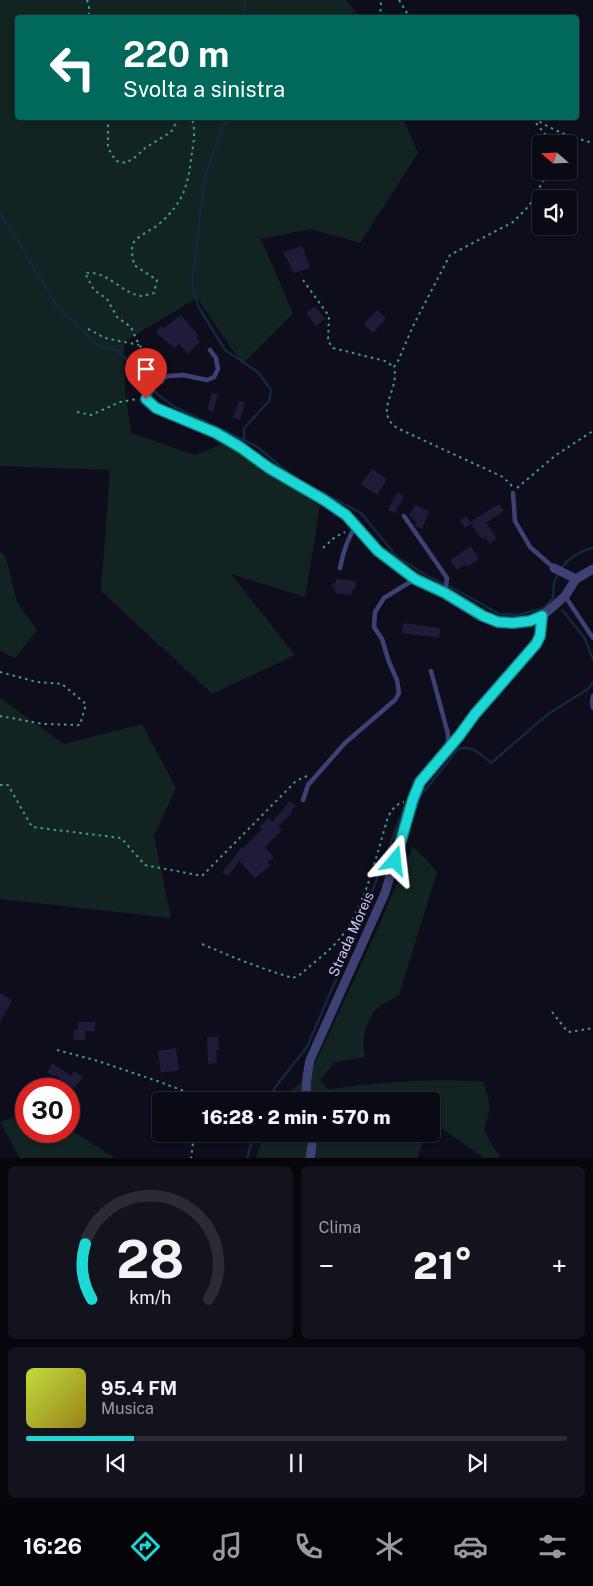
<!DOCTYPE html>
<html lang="it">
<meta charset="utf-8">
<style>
body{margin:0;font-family:"Public Sans",sans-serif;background:#13131d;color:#f1f3f6;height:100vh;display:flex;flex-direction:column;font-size:19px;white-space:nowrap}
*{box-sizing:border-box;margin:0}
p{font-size:16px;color:#999aa0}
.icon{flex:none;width:28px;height:28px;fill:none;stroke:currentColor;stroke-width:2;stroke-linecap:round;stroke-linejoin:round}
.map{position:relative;height:1158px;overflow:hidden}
.drawer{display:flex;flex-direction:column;gap:8px;padding:8px;background:#06060b;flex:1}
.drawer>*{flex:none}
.guide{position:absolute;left:15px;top:15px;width:564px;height:105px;border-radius:5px;box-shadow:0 1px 4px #0004,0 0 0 1px #2a2b34;background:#00695c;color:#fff;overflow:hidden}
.needle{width:32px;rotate:289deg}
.fabs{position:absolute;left:532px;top:135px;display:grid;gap:10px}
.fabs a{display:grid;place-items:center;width:45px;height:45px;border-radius:5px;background:#0a0a14;box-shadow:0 1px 4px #0004,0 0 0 1px #2a2b34;font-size:25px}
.speed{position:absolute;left:15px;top:1078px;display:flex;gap:10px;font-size:25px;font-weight:700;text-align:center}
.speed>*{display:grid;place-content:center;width:65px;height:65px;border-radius:50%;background:#0a0a14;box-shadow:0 1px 4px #0004,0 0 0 1px #2a2b34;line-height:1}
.speed .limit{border:8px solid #d22;background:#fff;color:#111}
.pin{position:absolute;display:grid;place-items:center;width:42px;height:42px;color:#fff;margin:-51px -21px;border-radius:50% 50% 50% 0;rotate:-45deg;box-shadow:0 0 5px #0007}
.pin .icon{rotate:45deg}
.me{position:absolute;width:55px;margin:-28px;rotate:17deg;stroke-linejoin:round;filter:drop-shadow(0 0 4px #0008)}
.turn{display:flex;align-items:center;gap:18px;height:105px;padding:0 25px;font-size:22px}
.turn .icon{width:65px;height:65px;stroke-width:2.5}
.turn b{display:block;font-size:35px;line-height:42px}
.big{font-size:38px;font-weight:800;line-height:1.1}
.drawer .tile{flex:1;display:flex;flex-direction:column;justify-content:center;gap:8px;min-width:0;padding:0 18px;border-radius:8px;background:#13131d}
.drawer .dial{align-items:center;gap:0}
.dial svg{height:130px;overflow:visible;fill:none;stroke:#2a2b34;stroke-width:7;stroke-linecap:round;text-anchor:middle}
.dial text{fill:#f1f3f6;stroke:none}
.song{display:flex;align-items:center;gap:15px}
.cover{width:60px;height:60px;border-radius:8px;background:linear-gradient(135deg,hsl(70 70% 55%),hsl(50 70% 35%))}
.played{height:5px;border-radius:2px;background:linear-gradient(90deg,#1bd7d6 20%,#2a2b34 20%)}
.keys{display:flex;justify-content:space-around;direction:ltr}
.heat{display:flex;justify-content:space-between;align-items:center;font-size:28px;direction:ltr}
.drawer .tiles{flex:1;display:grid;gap:8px;grid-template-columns:1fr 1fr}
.tile:last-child{grid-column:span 2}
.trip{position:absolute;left:152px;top:1092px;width:288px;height:50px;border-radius:5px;background:#0a0a14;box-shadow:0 1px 4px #0004,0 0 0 1px #2a2b34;font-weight:800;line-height:50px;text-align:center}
.dock{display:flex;height:80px;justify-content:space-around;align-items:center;background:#040408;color:#999aa0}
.dock .icon{width:35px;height:35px}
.dock .active{color:#1bd7d6}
.dock b{font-size:22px;color:#f1f3f6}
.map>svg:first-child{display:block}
.green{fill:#112421}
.water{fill:#13283e}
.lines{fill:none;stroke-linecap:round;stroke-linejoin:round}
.stream{stroke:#13283e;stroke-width:2.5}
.building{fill:#1e1c39}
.path{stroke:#3b9f8f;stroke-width:2;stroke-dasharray:2.5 4;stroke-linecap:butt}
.lane{stroke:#3e4174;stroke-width:4.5}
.street{stroke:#3e4174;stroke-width:9}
.route-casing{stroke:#128c8b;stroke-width:12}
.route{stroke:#1bd7d6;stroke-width:9}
.labels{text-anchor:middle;stroke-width:5;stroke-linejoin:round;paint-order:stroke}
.street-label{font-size:14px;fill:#cdcdf9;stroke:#0e0d1b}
</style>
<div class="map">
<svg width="593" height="1159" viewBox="0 0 593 1159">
<rect width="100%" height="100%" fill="#0e0d1b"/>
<path class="green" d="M0,0h346l14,17 -342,1v100h385l15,35 -58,90 -50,-14 -49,10 32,74 -51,51 -45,-66 -73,44 1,49 6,42 64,22 30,-12 95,63 -15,91 -74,-23 64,81 -83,39 -111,-103 9,-121 -110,-4z
M0,551l6,6 11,45 20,28 -22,28 -15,-7z
M0,698l64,46 78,-20 34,64 -22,48 17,82 -171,-19z
M413,846l24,26 -38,123c-6,4 -14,7 -20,12 -14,12 -18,34 -14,50l-30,5 -15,18 7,9c52,-6 104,-12 156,-7 8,19 8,28 1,47l7,15 9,12 -2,2h-14l-53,-37v-20h-156l23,-16 14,-15 64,-138z
M26,1114v17h43v-2l46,29h-95l-20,-36z
M264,1134h162l-9,24 -161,1z"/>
<path class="water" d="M131 373a12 12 0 1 1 24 0a12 12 0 1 1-24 0Z"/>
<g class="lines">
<path class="stream" d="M244,18l1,-18
M226,118l-21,58 -13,107 6,23 27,44 33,22 13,18 -2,11 -25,27v12
M0,212l56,93 41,40 21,6 16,16
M153,388l4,6 16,12 83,40 39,32 66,35 36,44 29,18 36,18 37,21 19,1 26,-7 9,-10 1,-16 5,-9
M562,568c5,-9 20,-18 31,-20
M562,610l22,27 9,22
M416,804l6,-10 36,-45c15,-4 22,5 33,14l57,-49 40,-25 5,-7
M267,1101l12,-19 28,-35 53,-123 45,-119
M247,1159l7,-25"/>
</g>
<path class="building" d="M302,246l8,22 -16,5 -11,-21z
M315,306l10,13 -9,7 -10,-13z
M377,310l9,8 -13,15 -9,-9z
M181,315l17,20 -2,2 4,5 -12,12 -9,-10 -4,4 -19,-15 5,-7 3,2z
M212,393l6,2 -5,17 -6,-3z
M239,401l6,2 -5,17 -7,-2z
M372,469l15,10 -10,16 -16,-11z
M397,492l7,4 -9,17 -7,-3z
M499,504l5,7 -18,12 11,15 -7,6 -5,-7 -3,2 -11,-15 -6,4 -5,-8 6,-4 4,6z
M415,505l14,6 -7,18 -5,-2 -2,-2 2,-3 -8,-6z
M471,546l8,13 -13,8 -1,-3 -8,6 -7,-10z
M336,579l20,2 -1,9 -3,-1 -1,6 -17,-2 1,-4 -4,-4 5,-3z
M403,623l37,5 -1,10 -37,-5z
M290,801l6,4 -5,6 1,1 -14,15 4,3 -17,17 9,10 -7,5 4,3 -16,13 -16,-17 -11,15 -6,-4 20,-25 1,1 19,-19 -2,-2 8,-9 4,4z
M0,993l12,7 -12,23z
M78,1022h17v9h-10v9h-12l1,-10h4z
M207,1037h11l1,13h-3l1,13 -9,1z
M176,1048l3,22 -18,3 -3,-22z
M52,1063l19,13 3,-5 9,6 -9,11 -19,-13 -1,2 -7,-5z"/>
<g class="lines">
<path class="path" d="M87,0l2,6v12
M399,0l11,18
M380,18l1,-18
M108,118v30l8,13 10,2 11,-7 8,-8 26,-16 6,-11 4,-3
M532,118l21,26
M534,118c19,13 37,19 59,25
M303,280l26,36 -1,25 5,7 52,13 9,6
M88,329l17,9 34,7
M161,373l-8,-14 -14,-14 -8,-18 -14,-10 -10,-18 -13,-9 -9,-17c23,-3 39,23 58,23 3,-1 8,-2 11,-3l3,-13 -23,-15c-1,-7 -4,-16 0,-23 5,-7 18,-12 25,-18 26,-23 29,-39 33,-72 2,-10 4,-26 -1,-34
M77,412l14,3 29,-13 17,-3
M512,486l-9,-9 -106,-49c-24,-17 3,-37 -3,-61l4,-6 15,-35 37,-71 63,-33 16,-16 20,-35
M517,488l39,-33 37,-24
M323,548l12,-11 10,-5
M0,672l37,10 25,2 24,20 -6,21 -37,-1 -43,-8
M0,785h8l24,42 89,11 24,27 57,11 94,-95 11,-5
M202,944c30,13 60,25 91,34l8,-4c13,-12 29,-23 40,-37 24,-29 36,-84 47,-120 4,-8 7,-12 16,-15
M552,1012l15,19 3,1 23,-4
M57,1050l41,11 62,21 32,12 5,7
M191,1159l3,-25"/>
<path class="lane" d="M160,380l8,-4 15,-1 24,5 7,-3 4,-8 -2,-11 -6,-8
M513,493l2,28 15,26 24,21
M404,516l43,62 -2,15
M340,568c3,-16 7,-29 16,-42
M565,596l28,42
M431,671l17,63v11
M593,696l-1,6 1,6
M303,800l5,-15 37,-42 50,-43 4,-7 -2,-13 -8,-18 -7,-23 -8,-12 1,-15 9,-14 31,-19"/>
<path class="street" d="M160,380l-9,6 -5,13 10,9 60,25 24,14 29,21 55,32 22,15 32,36 37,28 30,14 38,24 15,5 15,1 17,-2 12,-5 13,-11 10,-9 11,-17 17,-10
M554,568l22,11
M307,1101c-2,-14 0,-27 3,-41l75,-167 28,-94 7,-17 39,-46 16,-22 61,-70 4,-8 2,-20
M310,1159l2,-14v-11"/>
</g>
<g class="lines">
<defs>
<path id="route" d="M146,399l10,9 60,25 24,14 29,21 55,32 22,15 32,36 37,28 30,14 38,23 15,6 15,1 17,-2 12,-5 -2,20 -4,8 -61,70 -16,22 -39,46 -7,17 -18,62"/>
</defs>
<use href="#route" class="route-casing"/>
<use href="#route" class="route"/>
</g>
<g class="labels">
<g class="street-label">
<text transform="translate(351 934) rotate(-66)" y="5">Strada Moreis</text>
</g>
</g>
</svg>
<div class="fabs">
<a><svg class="needle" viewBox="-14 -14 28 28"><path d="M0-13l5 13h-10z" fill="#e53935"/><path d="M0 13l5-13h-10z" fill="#999aa0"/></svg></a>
<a><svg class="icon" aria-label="sound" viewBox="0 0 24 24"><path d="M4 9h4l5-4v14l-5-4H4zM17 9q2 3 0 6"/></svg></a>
</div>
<div class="speed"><div class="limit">30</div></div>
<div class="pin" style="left:146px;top:399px;background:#d93025"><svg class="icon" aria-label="arrive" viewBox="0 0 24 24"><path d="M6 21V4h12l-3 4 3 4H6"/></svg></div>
<svg class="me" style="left:395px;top:861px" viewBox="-20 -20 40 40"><path d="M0-17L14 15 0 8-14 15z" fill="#1bd7d6" stroke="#fff" stroke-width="4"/></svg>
<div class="trip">16:28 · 2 min · 570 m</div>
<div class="guide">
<div class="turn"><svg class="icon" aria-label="left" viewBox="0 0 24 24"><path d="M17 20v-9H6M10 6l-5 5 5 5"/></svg><div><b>220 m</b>Svolta a sinistra</div></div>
</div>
</div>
<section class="drawer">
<div class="tiles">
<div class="tile dial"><svg viewBox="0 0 100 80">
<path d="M14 69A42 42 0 1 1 86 69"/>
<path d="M14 69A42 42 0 0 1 10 35" stroke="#1bd7d6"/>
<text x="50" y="56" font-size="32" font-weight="700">28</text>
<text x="50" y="72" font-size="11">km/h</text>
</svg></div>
<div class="tile"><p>Clima</p>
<div class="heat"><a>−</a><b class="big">21°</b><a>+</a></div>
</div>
<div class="tile">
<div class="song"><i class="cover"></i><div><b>95.4 FM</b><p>Musica</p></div></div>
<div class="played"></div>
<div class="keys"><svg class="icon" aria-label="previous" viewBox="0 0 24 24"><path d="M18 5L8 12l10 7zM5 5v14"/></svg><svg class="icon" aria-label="pause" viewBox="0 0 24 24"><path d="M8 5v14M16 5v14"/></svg><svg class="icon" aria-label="next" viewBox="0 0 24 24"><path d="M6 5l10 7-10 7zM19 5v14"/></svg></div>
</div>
</div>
</section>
<nav class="dock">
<b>16:26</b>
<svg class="icon active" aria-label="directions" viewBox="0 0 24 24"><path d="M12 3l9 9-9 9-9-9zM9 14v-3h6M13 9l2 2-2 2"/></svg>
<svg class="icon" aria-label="music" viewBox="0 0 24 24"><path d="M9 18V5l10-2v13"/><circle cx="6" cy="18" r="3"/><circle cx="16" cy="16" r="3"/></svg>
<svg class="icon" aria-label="phone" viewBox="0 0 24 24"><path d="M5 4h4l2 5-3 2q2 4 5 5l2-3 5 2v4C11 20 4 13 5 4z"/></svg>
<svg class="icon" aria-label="climate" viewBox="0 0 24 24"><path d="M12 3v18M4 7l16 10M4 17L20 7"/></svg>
<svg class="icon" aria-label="car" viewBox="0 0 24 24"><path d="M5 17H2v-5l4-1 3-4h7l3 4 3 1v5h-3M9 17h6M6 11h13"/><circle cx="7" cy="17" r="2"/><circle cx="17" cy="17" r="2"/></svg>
<svg class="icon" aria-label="filters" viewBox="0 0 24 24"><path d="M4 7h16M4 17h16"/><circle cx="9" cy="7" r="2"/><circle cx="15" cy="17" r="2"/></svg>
</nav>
